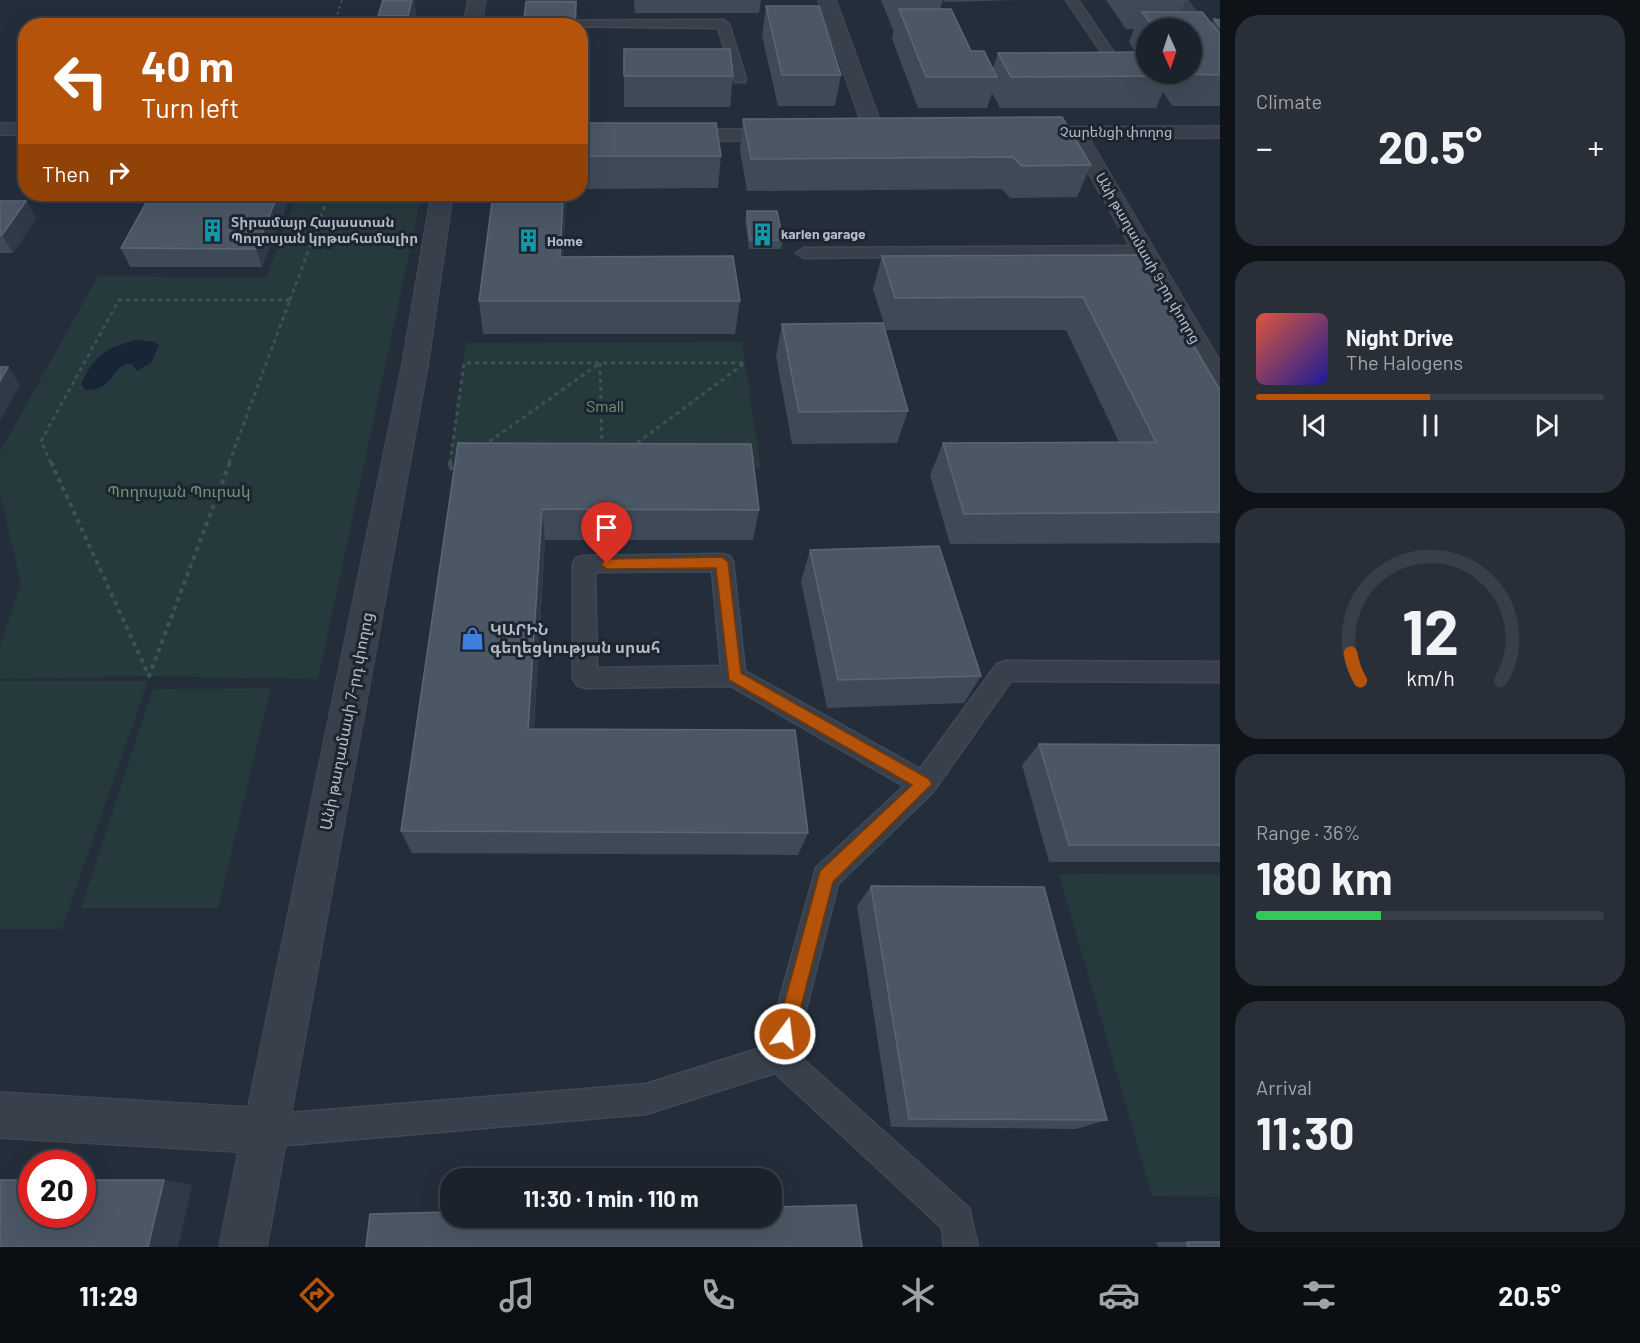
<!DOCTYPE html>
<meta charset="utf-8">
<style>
body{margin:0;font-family:Barlow,"Noto Sans Armenian",sans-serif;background:#282f38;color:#f1f3f6;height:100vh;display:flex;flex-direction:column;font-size:22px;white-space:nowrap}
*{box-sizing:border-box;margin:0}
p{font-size:20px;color:#a0a4a9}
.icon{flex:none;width:33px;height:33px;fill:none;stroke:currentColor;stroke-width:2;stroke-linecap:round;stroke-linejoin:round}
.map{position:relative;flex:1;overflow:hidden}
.side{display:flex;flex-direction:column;gap:15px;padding:15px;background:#0f1318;width:420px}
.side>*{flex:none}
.guide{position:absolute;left:18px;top:18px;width:570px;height:183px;border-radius:24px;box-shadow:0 6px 24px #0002,0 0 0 2px #393f48;background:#b45309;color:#fff;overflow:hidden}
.needle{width:39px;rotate:177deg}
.tools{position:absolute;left:1136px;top:18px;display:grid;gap:12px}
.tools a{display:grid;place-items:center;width:66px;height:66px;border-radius:50%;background:#1b222c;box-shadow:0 6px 24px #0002,0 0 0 2px #393f48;font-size:30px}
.speed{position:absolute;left:18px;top:1150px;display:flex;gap:12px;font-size:30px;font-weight:700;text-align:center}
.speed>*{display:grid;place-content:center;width:78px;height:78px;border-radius:50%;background:#1b222c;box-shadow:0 6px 24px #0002,0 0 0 2px #393f48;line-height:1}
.speed .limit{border:9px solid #d22;background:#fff;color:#111}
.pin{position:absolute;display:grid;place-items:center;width:51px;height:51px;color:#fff;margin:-62px -26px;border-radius:50% 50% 50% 0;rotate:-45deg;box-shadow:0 0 6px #0007}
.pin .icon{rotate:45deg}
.me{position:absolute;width:66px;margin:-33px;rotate:15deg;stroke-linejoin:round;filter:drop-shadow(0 0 4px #0008)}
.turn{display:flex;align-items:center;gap:21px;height:126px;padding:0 24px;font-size:27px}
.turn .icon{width:78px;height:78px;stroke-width:2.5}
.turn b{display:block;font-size:42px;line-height:51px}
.then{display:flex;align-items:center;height:57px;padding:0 24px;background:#0003;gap:12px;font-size:22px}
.big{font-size:45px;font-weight:700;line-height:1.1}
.side .widget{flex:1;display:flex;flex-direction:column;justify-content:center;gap:9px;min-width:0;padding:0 21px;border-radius:24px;background:#282f38}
.side .dial{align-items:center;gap:0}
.dial svg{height:156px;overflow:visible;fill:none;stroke:#393f48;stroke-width:7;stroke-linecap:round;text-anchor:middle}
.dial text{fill:#f1f3f6;stroke:none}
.song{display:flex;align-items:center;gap:18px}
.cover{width:72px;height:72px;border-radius:9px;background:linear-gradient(135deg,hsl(10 70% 55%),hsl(240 70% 35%))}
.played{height:6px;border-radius:3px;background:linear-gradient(90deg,#b45309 50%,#393f48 50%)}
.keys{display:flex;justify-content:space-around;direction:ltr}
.heat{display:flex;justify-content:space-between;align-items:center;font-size:33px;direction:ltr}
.charge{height:9px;border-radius:4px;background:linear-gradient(90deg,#34c759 36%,#393f48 0)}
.trip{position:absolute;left:440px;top:1168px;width:342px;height:60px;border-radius:24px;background:#1b222c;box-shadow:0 6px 24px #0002,0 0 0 2px #393f48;font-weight:700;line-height:60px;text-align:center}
.tabs{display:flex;height:96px;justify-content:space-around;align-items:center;background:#0b0e12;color:#a0a4a9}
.tabs .icon{width:42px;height:42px}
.tabs .on{color:#b45309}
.tabs b{font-size:27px;color:#f1f3f6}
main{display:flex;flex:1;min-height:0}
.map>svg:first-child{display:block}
.green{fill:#26393c}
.water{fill:#182538}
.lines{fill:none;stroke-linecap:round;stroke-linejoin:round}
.service-casing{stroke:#414954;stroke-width:3}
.minor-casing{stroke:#414954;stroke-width:2}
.tertiary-casing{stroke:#414954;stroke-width:2}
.path-far2{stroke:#3e5254;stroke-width:2;stroke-dasharray:3 3;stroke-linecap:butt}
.path-far1{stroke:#3e5254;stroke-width:3;stroke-dasharray:4 4;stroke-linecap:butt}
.path{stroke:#3e5254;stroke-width:4;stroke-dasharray:4.5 4.5;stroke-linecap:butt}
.service{fill:#37404b;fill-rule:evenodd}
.minor{fill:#37404b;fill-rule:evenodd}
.tertiary{fill:#37404b;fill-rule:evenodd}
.wall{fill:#3f4a58;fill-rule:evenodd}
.shaded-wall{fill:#2f3a48}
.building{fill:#4b5764;stroke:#5c6673;stroke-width:1.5}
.route{fill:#b45309;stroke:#753606;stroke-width:1.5}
.labels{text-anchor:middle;stroke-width:6;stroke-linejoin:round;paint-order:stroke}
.far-street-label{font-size:14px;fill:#b3bbc6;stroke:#1d2530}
.far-poi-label{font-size:14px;font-weight:bold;fill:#b3bbc6;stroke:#1d2530;text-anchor:start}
.park-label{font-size:16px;fill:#6b9674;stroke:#1d2530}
.poi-label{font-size:16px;font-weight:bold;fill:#b3bbc6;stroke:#1d2530;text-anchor:start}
.street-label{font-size:16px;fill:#b3bbc6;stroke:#1d2530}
</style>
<main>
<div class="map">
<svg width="1220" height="1247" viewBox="0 0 1220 1247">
<rect width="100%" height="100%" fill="#242e3b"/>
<path class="green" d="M297,194h125l-104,485 -169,-3 -149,3v-33l21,-63 -21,-89v-42l98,-176 168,2z
M742,342l19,126 -312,2 17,-127z
M0,681h148l-86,248h-62z
M271,688l-53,220h-137l72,-219z
M1059,874l161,1v322l-68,-1z"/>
<path class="water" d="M136,340l20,2 3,3 -8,18 -14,8 -5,-7c-19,-3 -17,28 -47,26l-4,-6c14,-29 23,-35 55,-44z"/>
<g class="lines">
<defs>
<path id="service" d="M1066,0h12l36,53 -5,10h-31v-6l22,-1 2,-3z
M723,20l6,4 17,55 -1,3h-10l-1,-3 -16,-51 -251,-3 6,-4z
M1144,246l8,5 -2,3 -346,4 -8,-5 8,-5z
M722,554l8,2 3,6 12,109 175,98 77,-105 8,-3 215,1v20l-209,-1 -78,111 -95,92 -43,168 174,156 9,39h-34l-2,-19 -167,-155 -129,41 -381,33 -11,-5 -5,-11 5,-11 11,-5 381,-31 121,-38 49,-178 88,-82 -173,-100 -146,2 -8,-3 -4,-7v-114l3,-6 8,-2zM712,571l9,95 -124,2 -2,-96z"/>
<path id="minor" d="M468,0h18l-5,26h-18z
M818,0h18l49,134 -3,4h-14l-3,-4z
M1169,0h18l33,44v18l-7,-2z
M1076,127l7,2 3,4 134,228v32l-9,-3 -4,-6 -141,-251 3,-4z
M431,194h22l-25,171 -161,882h-48l19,-95 -238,-14v-46l248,15 154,-742z"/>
<path id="tertiary" d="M0,123h26v12h-26z
M1220,126v12l-194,1 -7,-2 -3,-4 3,-4 7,-2z
M580,129h206l7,2 3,4 -3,4 -7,2h-206z"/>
</defs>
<use href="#service" class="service-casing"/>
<use href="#minor" class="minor-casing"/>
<use href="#tertiary" class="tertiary-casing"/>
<path class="path-far2" d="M334,26l8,-26
M326,202l3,-8"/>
<path class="path-far1" d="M290,300l37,-100
M600,363l2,85
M483,446l117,-83
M51,463l-10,-22 78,-141h171
M229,463l61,-163
M450,463l14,-100h281l-112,83"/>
<path class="path" d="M51,462l98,214 81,-214
M450,462l-1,8 8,-6"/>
<use href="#service" class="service"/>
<use href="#minor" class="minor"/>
<use href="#tertiary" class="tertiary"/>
</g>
<path class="wall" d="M383,0h31l2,13 -3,13h-33l-2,-10z
M526,0h51v26h-54z
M634,0h127l-2,13h-124z
M881,0h62l-3,9 31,42 22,17 5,-15h138l-7,-11 5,-13h-8l-20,-29h80l-6,12 32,11 2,-4 6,1v86h-48l-9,-14 -7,16h-156l-8,-15 -5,15h-69l-26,-69 2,-9h-1zM1146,28h45v46h-45z
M944,0h78l-77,2z
M766,6l75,69 -6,31h-57l-16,-70z
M624,49l109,27 -3,31h-106z
M743,119l348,46 -14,32 -67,1 -8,-9 -255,2 -7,-40z
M580,123l141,33 -3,32 -138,1z
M151,194h140l-29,73h-132l-9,-19z
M493,194h73l-3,63 177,44 -5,33h-252l-4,-33z
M0,201h26l10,18 -23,34h-13z
M747,211l36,29 -2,9h-32l-4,-29z
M1140,255l80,135v153l-270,1 -20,-69 13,-32 176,-1 -53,-112h-180l-13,-41 9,-33z
M782,324l126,87 -11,32 -105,1 -16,-88z
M458,443l301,67 -6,30h-208l-11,189 274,104 -10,22 -386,-2 -11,-22z
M810,550l171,126 -17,27 -137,5 -26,-127z
M1039,744l181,1v117h-171l-27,-97z
M871,886l236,234 -31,9 -185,-2 -34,-221z
M1156,1242h31l33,5h-62z"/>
<path class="shaded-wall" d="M412,0h2l2,13 -3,13h-3l-2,-10z
M575,0h2v26h-2z
M278,194h13l-29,73 -6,-18z
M563,194h3l-5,96 -1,-33z
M26,201l10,18 -23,34 -11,-18z
M8,367l12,18 -20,36v-40z
M542,509l3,31 -13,215 -4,-26z
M164,1180l28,5 -14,62h-30z"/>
<path class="building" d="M383,0h29l-4,16h-30z
M526,2h50l-1,24h-52z
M766,6h53l22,69h-59z
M899,9h52l20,42h13l13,26h-71z
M1142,12h60l18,22v41l-32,-1h-1h4v-46h-37z
M1214,19l6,1v7z
M624,49h106l3,27h-109z
M1146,52v22h22l3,2 -160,1 -13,-24z
M1062,117l29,48 -69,1 -9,-9 -262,2 -8,-40z
M580,123h136l5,33h-141z
M151,194h127l-22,55 -135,-1z
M493,194h70l-3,63 173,-1 7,45h-261z
M0,201h26l-24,34h-2z
M747,211h30l6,29h-33z
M1140,255l80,135v122l-256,2 -21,-71 213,-1 -73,-145 -188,1 -13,-42z
M883,323l25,88 -109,1 -17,-88z
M0,367h8l-8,14z
M458,443l293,1 8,66 -217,-1 -14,220 267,1 13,103 -407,-2z
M939,546l42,130 -143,4 -28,-130z
M1039,744l181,1v100h-151z
M871,886l173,1 63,233 -198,-1z
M0,1180h32v35h50v-35h82l-16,67h-148z
M856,1205l6,42h-496l4,-33 80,-2v6h321v-11z
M1187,1242h33v5h-32z"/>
<path class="route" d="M722,557l6,5 13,111 188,106 3,5 -99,98 -39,152 -3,7 -6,2 -6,-2 -3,-7 44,-163 92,-86 -183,-105 -13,-112 -109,1 -6,-5 6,-5z"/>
<defs>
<symbol id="building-bare" viewBox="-9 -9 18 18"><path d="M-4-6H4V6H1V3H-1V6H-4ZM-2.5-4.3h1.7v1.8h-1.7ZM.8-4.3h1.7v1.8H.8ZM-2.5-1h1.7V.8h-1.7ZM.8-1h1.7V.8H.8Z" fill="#0f9aa8" stroke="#1d2530" stroke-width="2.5" paint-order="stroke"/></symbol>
<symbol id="shop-bare" viewBox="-9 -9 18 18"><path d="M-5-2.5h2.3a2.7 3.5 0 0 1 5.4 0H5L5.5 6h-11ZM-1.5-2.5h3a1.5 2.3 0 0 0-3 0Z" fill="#3f7fe0" stroke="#1d2530" stroke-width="2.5" paint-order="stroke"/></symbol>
</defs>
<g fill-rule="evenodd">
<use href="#building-bare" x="196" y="214" width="33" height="33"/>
<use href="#building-bare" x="746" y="218" width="33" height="33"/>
<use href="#building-bare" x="512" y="224" width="33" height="33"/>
<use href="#shop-bare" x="456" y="622" width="33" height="33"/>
</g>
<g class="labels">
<g class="far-street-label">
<text x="1116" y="137">Չարենցի փողոց</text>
<text transform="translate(1148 258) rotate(60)" y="5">Անի թաղամասի 9-րդ փողոց</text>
</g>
<g class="far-poi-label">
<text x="231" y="227">Տիրամայր Հայաստան<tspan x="231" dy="16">Պողոսյան կրթահամալիր</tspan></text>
<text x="781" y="239">karlen garage</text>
<text x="547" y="246">Home</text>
</g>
<g class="park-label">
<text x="605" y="412">Small</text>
<text x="179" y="497">Պողոսյան Պուրակ</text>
</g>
<g class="poi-label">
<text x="490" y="635">ԿԱՐԻՆ<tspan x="490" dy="18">գեղեցկության սրահ</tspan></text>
</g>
<g class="street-label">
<text transform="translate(346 721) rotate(-79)" y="6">Անի թաղամասի 7-րդ փողոց</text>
</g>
</g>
</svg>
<div class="tools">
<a><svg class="needle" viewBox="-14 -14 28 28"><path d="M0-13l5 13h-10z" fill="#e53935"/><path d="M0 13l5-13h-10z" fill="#a0a4a9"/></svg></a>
</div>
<div class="speed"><div class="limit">20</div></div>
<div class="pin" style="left:607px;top:564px;background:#d93025"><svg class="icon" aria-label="arrive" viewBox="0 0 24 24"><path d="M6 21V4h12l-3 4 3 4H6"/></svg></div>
<svg class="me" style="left:785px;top:1034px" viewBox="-20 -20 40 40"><circle r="17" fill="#b45309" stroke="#fff" stroke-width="3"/><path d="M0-11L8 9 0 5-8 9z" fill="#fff"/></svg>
<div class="trip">11:30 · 1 min · 110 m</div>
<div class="guide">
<div class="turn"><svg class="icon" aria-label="left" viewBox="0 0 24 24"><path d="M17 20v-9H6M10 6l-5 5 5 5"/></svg><div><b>40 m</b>Turn left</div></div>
<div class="then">Then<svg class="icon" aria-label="right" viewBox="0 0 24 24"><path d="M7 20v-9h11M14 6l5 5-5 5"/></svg></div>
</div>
</div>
<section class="side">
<div class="widget"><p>Climate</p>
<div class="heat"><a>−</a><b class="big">20.5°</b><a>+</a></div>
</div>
<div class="widget">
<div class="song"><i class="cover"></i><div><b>Night Drive</b><p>The Halogens</p></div></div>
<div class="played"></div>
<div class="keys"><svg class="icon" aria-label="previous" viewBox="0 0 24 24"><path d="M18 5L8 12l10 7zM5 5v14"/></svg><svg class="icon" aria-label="pause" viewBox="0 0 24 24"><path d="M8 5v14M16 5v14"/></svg><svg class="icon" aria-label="next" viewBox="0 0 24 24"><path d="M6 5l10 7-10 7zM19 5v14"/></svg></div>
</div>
<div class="widget dial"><svg viewBox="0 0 100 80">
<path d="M14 69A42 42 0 1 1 86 69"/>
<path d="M14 69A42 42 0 0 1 9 55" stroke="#b45309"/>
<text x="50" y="56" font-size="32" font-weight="700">12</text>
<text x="50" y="72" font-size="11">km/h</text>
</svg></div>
<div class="widget"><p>Range · 36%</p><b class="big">180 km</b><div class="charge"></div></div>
<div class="widget"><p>Arrival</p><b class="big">11:30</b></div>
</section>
</main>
<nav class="tabs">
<b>11:29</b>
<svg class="icon on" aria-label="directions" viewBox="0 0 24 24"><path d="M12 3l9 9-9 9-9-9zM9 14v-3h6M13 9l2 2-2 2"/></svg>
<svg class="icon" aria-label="music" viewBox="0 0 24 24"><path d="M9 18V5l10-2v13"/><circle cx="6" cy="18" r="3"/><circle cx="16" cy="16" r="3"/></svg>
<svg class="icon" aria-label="phone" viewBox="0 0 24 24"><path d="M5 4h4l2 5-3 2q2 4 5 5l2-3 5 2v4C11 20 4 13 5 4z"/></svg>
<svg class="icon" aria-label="climate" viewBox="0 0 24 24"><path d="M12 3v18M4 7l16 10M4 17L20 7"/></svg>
<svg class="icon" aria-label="car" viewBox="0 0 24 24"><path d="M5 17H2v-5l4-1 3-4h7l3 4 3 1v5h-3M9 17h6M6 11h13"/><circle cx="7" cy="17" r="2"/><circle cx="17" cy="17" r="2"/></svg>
<svg class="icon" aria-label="filters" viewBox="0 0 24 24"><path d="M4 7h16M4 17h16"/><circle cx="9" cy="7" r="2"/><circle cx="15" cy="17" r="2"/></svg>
<b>20.5°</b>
</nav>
